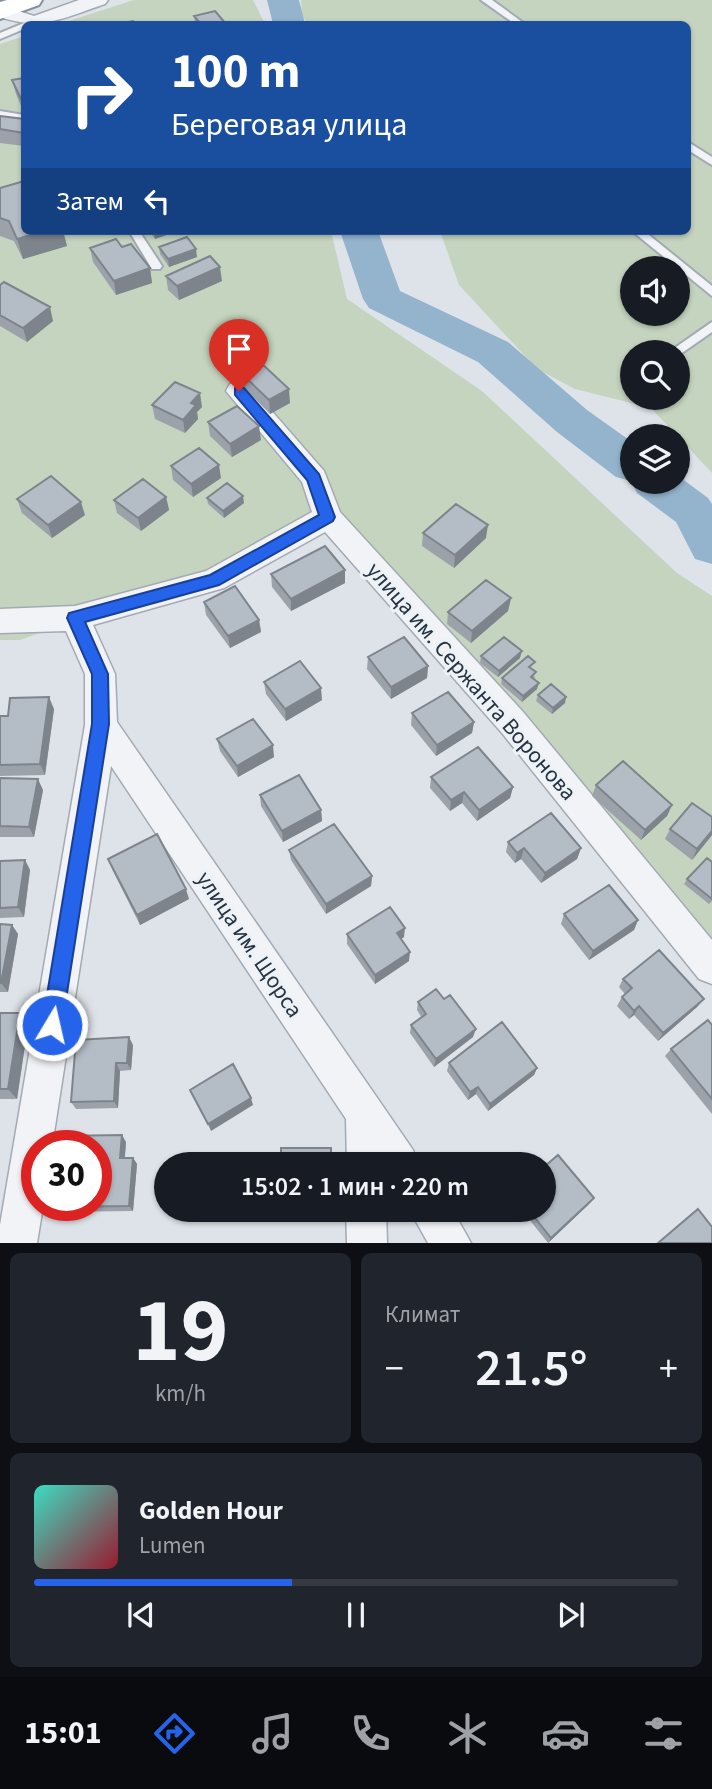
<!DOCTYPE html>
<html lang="ru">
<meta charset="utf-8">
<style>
body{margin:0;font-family:"Source Sans 3",sans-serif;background:#20242c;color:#f1f3f6;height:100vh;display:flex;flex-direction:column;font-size:26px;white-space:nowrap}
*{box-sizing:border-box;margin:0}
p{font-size:23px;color:#9ea1a6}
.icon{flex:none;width:38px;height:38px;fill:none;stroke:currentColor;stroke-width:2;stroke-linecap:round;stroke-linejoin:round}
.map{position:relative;height:1243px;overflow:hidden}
.sheet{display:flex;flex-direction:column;gap:10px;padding:10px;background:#0d0f14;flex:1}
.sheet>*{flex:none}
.top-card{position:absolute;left:21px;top:21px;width:670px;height:214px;border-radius:10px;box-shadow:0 2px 5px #0004;background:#1a4fa0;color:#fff;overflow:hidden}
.tools{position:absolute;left:620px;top:256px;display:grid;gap:14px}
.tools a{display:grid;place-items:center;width:70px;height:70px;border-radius:50%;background:#171b24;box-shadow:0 2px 5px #0004;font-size:35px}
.speed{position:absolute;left:21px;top:1130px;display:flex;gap:14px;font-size:35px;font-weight:700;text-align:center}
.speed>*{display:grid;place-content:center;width:91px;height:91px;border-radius:50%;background:#171b24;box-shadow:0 2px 5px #0004;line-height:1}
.speed .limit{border:10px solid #d22;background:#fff;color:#111}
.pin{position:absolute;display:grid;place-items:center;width:60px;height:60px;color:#fff;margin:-72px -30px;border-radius:50% 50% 50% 0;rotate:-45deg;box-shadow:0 0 7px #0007}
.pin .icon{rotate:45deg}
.me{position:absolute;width:77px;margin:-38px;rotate:9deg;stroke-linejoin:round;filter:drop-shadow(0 0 5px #0008)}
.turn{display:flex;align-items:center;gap:24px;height:147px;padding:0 35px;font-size:32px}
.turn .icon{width:91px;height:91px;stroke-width:2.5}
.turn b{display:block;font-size:49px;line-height:60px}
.then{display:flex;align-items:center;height:66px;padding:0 35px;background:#0003;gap:14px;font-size:26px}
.big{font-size:52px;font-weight:600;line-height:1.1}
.sheet .card{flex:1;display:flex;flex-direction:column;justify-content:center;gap:10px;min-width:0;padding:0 24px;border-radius:10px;background:#20242c}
.sheet .dial{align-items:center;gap:0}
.dial b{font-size:91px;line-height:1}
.song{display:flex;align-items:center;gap:21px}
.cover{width:84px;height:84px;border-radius:10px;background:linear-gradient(135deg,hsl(170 70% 55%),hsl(350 70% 35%))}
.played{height:7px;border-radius:4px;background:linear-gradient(90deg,#2563eb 40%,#363941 40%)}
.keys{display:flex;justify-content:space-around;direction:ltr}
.heat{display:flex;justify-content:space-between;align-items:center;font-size:38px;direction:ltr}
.sheet .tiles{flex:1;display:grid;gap:10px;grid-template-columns:1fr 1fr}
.card:last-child{grid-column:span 2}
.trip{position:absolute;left:154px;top:1152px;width:402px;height:70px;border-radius:35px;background:#171b24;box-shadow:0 2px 5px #0004;font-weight:600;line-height:70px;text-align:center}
.tab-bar{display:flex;height:112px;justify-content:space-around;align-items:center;background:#090b0e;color:#9ea1a6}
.tab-bar .icon{width:49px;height:49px}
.tab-bar .active{color:#2563eb}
.tab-bar b{font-size:32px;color:#f1f3f6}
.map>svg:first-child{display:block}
.green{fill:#c5d4be;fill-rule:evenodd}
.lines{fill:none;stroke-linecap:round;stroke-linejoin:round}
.river{fill:#94b4cd;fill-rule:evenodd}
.service-casing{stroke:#a3aab3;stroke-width:4}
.minor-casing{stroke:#a3aab3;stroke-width:3}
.trunk-casing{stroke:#8391a1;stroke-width:4}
.service{fill:#f1f3f7;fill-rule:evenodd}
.minor{fill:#f1f3f7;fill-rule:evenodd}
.trunk{fill:#fff;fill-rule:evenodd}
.wall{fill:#9ba2aa}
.shaded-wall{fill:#7e848b}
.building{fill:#b4bcc6;stroke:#7e848b;stroke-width:2}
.route{fill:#2563eb;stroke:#184099;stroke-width:2}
.labels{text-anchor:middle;stroke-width:6;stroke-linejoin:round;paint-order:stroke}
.street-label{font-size:23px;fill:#253241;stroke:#edf2f6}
</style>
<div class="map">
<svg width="712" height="1243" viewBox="0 0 712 1243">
<rect width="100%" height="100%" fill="#dee3e9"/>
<path class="green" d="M134,0h119l12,24h-206z
M301,0h411v473l-61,-65 -76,-19 -38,-20 -78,-84 -19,-54h248v-207h-379l-7,-7zM632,268h45v45h-45zM632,352h45v45h-45z
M24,36v195h307l16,68 135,92 195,182 35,23v368l-368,-439 -324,115h-20v-596z"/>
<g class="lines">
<path class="river" d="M267,0h32l6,24h-32z
M340,231h38l22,60 108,51 79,68 45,32v39h45v-6l31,23 4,6v60l-17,-5 -19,-37 -39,-29 -6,-12 -15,-4 -59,-45 -79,-70 -109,-54 -6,-9z"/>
<defs>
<path id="service" d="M481,0h11l33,24h-10z
M24,23l4,1h-4v5l-24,10v-6z
M0,111l24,4v6l-24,-4z
M688,142l24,15v8l-24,-15z
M129,231h10l23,35 -2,3h-8z
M632,231h12l68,55v10z
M712,322v10l-33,23h-2v-3h-8z"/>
<path id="minor" d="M79,0h29l-3,4c-41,14 -64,27 -105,13v-12l34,11z
M239,382l9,2 76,87 16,41 184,201 188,227v44l-13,-5 -197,-246 -177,-201 -101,56 -131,37 22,49 2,48 261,377 35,51 5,14h-71l-1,-45 -235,-353 -59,380h-15v60h6l-6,37h-37v-18l85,-500v-51l-19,-43 -66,2v-24l75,-3 131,-35 106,-59 -10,-30 -76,-91 4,-7z
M346,1209h40l1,34h-40z
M409,1209h43l19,34h-43z"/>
<path id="trunk" d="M7,0h35l-3,5 -39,14v-17z"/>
</defs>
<use href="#service" class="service-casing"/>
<use href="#minor" class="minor-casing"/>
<use href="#trunk" class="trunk-casing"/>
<use href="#service" class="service"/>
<use href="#minor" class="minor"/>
<use href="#trunk" class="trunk"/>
</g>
<path class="wall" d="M194,16l32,8h-31z
M24,78v35l-8,-19 -4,-14z
M0,116l24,3v27l-24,-3z
M0,188l24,43h39l4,15 -44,13 -9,-18 -14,-5z
M149,231h29l-23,8z
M122,247l28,21 2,15 -36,12 -23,-33 -3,-14z
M159,247l38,10 -28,10 -9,-13z
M166,276l56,5 -43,19 -11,-10z
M0,285l53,36 -26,21 -27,-16z
M242,374l48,29 -20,11 -27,-27z
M152,405l50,2 -5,5 1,7 -13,14 -30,-14z
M208,422l53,18 -29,17 -22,-21z
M171,466l50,12 -28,19 -20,-17z
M166,497l3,13 -28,21 -24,-18 -3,-13z
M207,498l37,5 -20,15 -16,-14z
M17,499l68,16 -33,23 -30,-25z
M423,533l63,5 -32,30 -32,-22z
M345,570v13l-54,28 -19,-24 -1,-13z
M511,598l-3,13 -37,32 -24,-19 1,-12z
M204,602l55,18 2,12 -31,16 -24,-33z
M481,656l39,2 -22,19 -18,-14z
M368,657l60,9 -1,12 -36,21 -24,-30z
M533,668l-1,1 3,9 -1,1 3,10 -15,13 -21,-18 1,-6z
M264,682l58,18 -36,21 -20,-27z
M538,695l27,8 -13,11 -16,-13z
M54,709l-9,66 -45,1v-60z
M412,713l62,9 -2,11 -36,23 -25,-31z
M217,739l57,18 -36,20 -18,-26z
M431,777l82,10 -3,11 -33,23 -15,-18 -12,8 -20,-23z
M0,778l43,12 -9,47h-34z
M596,785l76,20 -5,11 -26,24 -49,-44z
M260,795l61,15 1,11 -39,21 -22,-36z
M670,829l42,2v4l-20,25 -27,-21z
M508,842l73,6 -4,11 -36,24 -20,-24 -6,4 -9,-11z
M289,850l83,26 -1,10 -45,28 -35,-54z
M108,859l81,40 -49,26 -28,-56z
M25,860l5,10 -6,47 -24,1v-57z
M712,862v39l-3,3 -25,-20 3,-5z
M564,914l74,6 -4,10 -45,30 -28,-36z
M0,924l12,1 6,9 -10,58h-8z
M347,934l57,3 -3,2 8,22 -34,23 -28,-40z
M623,979l81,20 -7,8 -39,34 -24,-26 -5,4 -12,-13 5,-9 3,-3 -6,-7z
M418,1002l55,35 -39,30 -24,-34 1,-8 11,-7 -5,-8z
M0,1013l28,12 -11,74h-17z
M712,1025v89l-47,-58 6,-7z
M133,1045l-2,25 -11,1 -2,37 -42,1 -5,-7z
M449,1063l88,5 -3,7 -46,36 -12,-17 -8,6 -21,-29z
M126,1142l-1,16h8l4,6 -4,47 -78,1 -6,-5z
M589,1204l-41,39 -27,-34h23z
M281,1209h51v2h-51z"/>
<path class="shaded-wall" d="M21,99h3v14z
M44,231h19l4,15 -44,13 -6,-20z
M154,231h24l-23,8z
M196,249l1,8 -28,10 -1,-8z
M220,267l2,14 -43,19 -2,-14z
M150,268l2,15 -36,12 -2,-14z
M50,307l3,14 -26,21 -4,-14z
M289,389l1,14 -20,11 -1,-14z
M200,393l2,14 -5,5 1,7 -13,14 -2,-13 8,-17z
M259,426l2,14 -29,17 -2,-13z
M219,465l2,13 -28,19 -2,-13z
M243,496l1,7 -20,15 -1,-7z
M166,497l3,13 -28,21 -3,-13z
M81,502l4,13 -33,23 -4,-13z
M488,525l-2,13 -32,30 1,-13z
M345,570v13l-54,28v-12z
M511,598l-3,13 -37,32 1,-12z
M259,620l2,12 -31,16 -2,-12z
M522,651l-2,7 -22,19 1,-6z
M428,666l-1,12 -36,21v-12z
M539,683l-2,6 -15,13 1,-6z
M321,688l1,12 -36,21 -1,-12z
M49,697l5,12 -9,66 -5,-11z
M566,697l-1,6 -13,11 1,-6z
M474,722l-2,11 -36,23 1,-11z
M273,745l1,12 -36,20 -1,-11z
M38,779l5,11 -9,47 -5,-10z
M513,787l-3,11 -33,23 2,-11z
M464,792l-2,11 -12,8 1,-11z
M672,805l-5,11 -26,24 4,-10z
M321,810l1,11 -39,21 -1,-11z
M712,831v4l-20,25 5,-11z
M524,848l-3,11 -6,4 2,-10z
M581,848l-4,11 -36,24 4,-10z
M25,860l5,10 -6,47 -6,-10z
M372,876l-1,10 -45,28v-10z
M186,889l3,10 -49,26 -3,-10z
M638,920l-4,10 -45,30 4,-9z
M12,925l6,9 -10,58 -7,-9z
M405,928l-1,9 -8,5 1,-9z
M410,952l-1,9 -34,23v-9z
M704,999l-7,8 -39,34 5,-8z
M639,1006l-5,9 -5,4 5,-8z
M20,1013l8,12 -11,74 -9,-10z
M476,1029l-3,8 -39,30 2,-8z
M129,1037l4,8 -2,25 -4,-7z
M116,1063l4,8 -2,37 -4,-7z
M537,1068l-3,7 -46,36 2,-7z
M478,1087l-2,7 -8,6 2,-8z
M251,1098l2,7 -42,26 -3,-7z
M122,1135l4,7 -2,22 -4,-6z
M133,1158l4,6 -4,47 -4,-5z
M594,1198l-5,6 -41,39 3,-5z"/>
<path class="building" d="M215,11l11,13h-25l-7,-8z
M133,21l2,3h-17z
M24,78v21h-3l-9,-19z
M0,116l24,3v14l-24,-4z
M24,181v50h20l-27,8 -8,-18 -9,-3v-30z
M187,237l9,12 -28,10 -9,-12z
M116,239l6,8 9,-3 19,24 -36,13 -24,-33z
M210,256l10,11 -43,19 -11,-10z
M4,282l46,25 -27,21 -23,-13v-30z
M261,363l28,26 -20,11 -27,-26z
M175,382l25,11 -9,10 5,2 -13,15 -31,-15z
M237,406l22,20 -29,18 -22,-22z
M199,448l20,17 -28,19 -20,-18z
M51,476l30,26 -33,23 -31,-26z
M143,479l23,18 -28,21 -24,-18z
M227,483l16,13 -20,15 -16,-13z
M456,504l32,21 -33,30 -32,-22z
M325,546l20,24 -54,29 -20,-25z
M486,580l25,18 -39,33 -24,-19z
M235,586l24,34 -31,16 -24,-34z
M404,637l24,29 -37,21 -23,-30z
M504,637l18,14 -23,20 -18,-15z
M528,656l7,6 -6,5 7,5 -5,5 8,6 -16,13 -21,-18z
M300,661l21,27 -36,21 -21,-27z
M551,684l15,13 -13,11 -15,-13z
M448,692l26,30 -37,23 -25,-32z
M49,697l-9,67 -40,1v-49h8l2,-18z
M253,719l20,26 -36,21 -20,-27z
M478,747l35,40 -34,23 -15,-18 -13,8 -20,-23z
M623,761l49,44 -27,25 -49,-45z
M299,775l22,35 -39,21 -22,-36z
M0,778l38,1 -9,48 -29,-1z
M692,803l20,14v14l-15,18 -27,-20z
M551,813l30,35 -36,25 -21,-25 -7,5 -9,-11z
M334,824l38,52 -46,28 -37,-54z
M157,834l29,55 -49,26 -29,-56z
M707,858l5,4v37l-25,-20z
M25,860l-7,47 -18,1v-47z
M609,885l29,35 -45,31 -29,-37z
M390,907l15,21 -8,5 13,19 -35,23 -28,-41z
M0,924l12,1 -11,58h-1z
M659,950l45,49 -41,34 -24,-27 -5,5 -12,-14 10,-9 -9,-9z
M436,989l8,10 6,-4 26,34 -40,30 -25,-34 15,-11 -8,-12z
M0,1013h20l-12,76h-8z
M708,1020l4,5v74l-41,-50z
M502,1022l35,46 -47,36 -12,-17 -8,5 -21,-29z
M129,1037l-2,26h-11l-2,38 -43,1 5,-62z
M233,1064l18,34 -43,26 -18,-34z
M122,1135l-2,23h13l-4,48 -80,1v-1h47v-60h-39l1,-10z
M281,1148h50v16h-50z
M558,1155l36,43 -43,40 -23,-29h16v-42z
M698,1209l14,18v16h-54z"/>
<path class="route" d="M239,387l5,1 75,86 16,43 -2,4 -114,64 -134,37 23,52 1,50 -47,301 -3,7 -7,2 -7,-2 -3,-7 50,-301v-50l-25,-56 2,-5 141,-38 109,-60 -12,-35 -72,-85v-7z"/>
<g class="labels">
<g class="street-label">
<text transform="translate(472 681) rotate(49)" y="8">улица им. Сержанта Воронова</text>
<text transform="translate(250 944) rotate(56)" y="8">улица им. Щорса</text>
</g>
</g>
</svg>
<div class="tools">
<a><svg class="icon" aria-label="sound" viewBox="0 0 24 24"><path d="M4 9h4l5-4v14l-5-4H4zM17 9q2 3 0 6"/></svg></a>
<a><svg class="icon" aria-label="search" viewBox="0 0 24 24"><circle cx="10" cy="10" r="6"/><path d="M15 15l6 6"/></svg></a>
<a><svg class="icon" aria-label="layers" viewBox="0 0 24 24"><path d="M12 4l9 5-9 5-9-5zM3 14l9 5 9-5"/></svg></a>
</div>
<div class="speed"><div class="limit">30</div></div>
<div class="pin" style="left:239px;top:391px;background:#d93025"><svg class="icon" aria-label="arrive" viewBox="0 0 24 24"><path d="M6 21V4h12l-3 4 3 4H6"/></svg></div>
<svg class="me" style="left:52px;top:1025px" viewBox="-20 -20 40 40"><circle r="17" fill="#2563eb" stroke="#fff" stroke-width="3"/><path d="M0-11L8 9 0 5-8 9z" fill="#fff"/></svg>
<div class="trip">15:02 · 1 мин · 220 m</div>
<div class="top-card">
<div class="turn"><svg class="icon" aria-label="right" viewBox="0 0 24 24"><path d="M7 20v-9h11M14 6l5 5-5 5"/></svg><div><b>100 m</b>Береговая улица</div></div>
<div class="then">Затем<svg class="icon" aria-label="left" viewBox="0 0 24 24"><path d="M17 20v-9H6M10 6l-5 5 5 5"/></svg></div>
</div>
</div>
<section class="sheet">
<div class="tiles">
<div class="card dial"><b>19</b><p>km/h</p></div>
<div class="card"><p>Климат</p>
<div class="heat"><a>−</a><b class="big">21.5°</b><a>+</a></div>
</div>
<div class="card">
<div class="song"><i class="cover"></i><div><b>Golden Hour</b><p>Lumen</p></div></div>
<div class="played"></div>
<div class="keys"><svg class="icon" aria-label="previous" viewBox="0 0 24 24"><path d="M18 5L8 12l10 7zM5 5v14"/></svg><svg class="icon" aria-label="pause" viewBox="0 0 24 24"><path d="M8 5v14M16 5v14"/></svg><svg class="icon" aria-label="next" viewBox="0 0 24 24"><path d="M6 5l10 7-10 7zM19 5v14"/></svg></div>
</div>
</div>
</section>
<nav class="tab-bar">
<b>15:01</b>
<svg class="icon active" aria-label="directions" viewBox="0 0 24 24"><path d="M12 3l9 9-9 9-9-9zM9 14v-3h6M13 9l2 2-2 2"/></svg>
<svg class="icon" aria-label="music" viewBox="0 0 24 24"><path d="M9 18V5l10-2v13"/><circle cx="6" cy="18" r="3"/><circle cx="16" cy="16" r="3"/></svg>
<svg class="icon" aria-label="phone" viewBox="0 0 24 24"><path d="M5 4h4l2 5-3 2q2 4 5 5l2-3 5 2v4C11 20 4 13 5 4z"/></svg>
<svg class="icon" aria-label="climate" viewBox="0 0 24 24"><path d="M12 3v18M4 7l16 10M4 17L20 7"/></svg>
<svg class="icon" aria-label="car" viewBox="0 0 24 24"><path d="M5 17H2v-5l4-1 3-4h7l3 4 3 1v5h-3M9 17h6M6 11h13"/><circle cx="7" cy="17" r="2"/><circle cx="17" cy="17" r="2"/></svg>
<svg class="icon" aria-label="filters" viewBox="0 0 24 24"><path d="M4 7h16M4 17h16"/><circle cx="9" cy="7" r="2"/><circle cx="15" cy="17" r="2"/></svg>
</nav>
